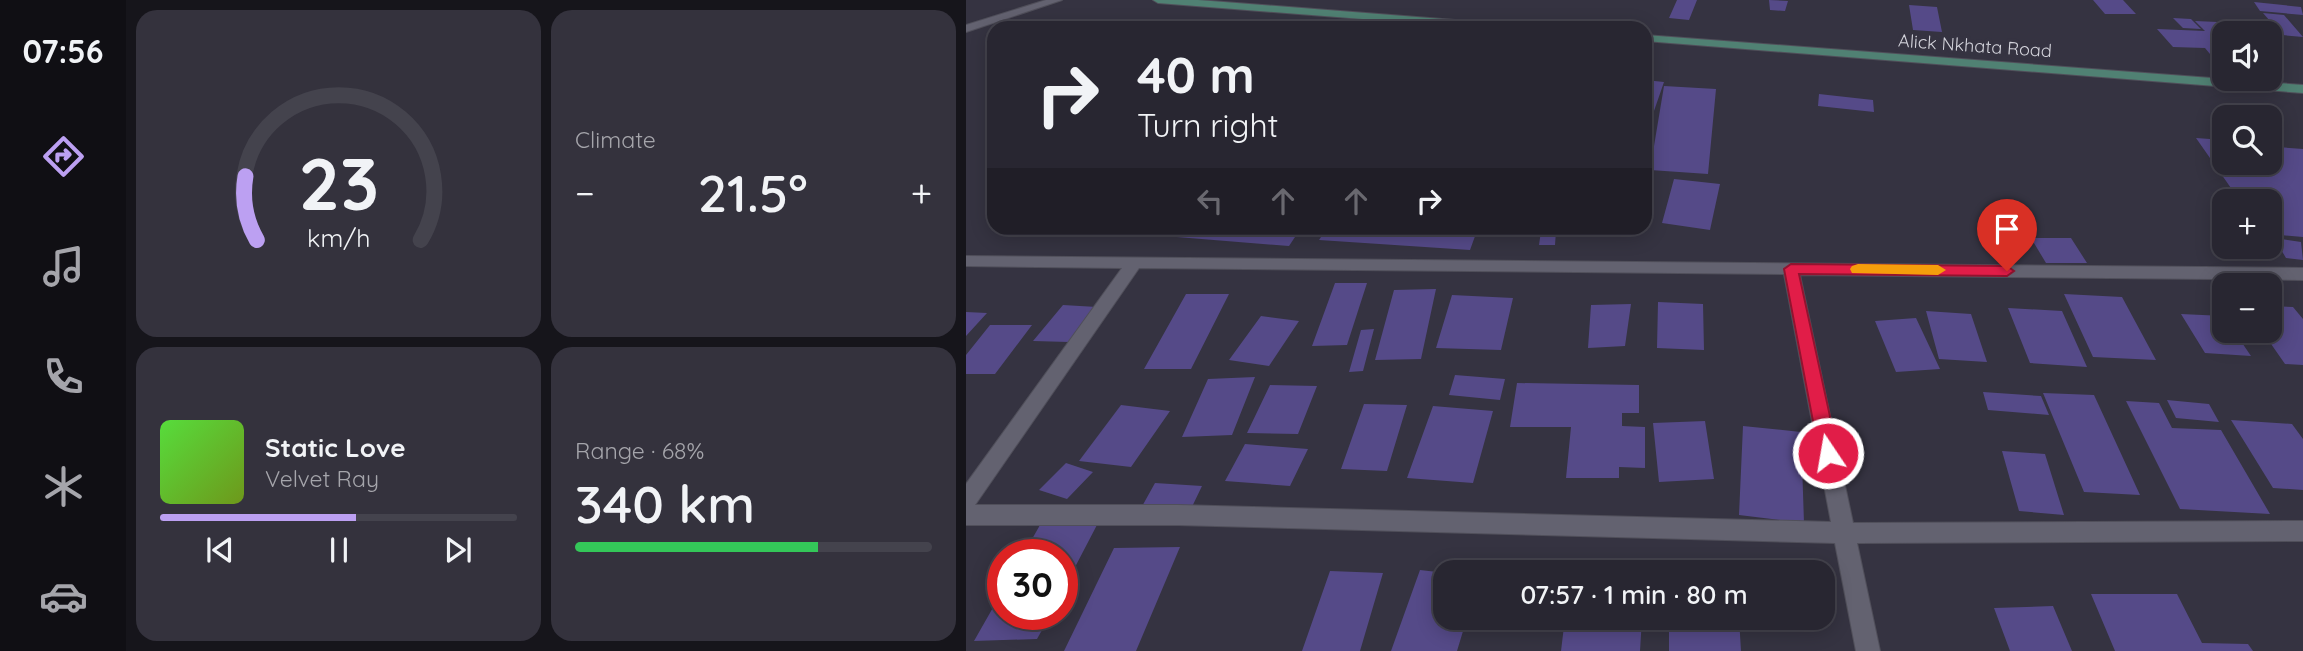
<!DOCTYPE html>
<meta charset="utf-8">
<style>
body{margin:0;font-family:Quicksand,sans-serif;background:#34323d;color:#f1f3f6;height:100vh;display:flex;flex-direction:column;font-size:26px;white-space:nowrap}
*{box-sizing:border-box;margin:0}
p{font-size:23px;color:#a5a5ab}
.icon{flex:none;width:38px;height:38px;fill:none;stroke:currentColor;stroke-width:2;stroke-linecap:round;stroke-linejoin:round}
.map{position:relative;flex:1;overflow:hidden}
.side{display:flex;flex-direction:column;gap:10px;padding:10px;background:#16151b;width:840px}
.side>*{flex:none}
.banner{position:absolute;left:21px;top:21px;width:665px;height:214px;border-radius:21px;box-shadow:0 4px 18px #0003,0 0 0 2px #44434d;background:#282631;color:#f1f3f6;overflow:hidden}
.buttons{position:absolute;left:1246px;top:21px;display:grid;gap:14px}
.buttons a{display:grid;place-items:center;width:70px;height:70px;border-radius:14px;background:#282631;box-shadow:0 4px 18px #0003,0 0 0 2px #44434d;font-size:35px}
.speed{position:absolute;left:21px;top:539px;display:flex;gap:14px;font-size:35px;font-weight:700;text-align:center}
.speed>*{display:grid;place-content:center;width:91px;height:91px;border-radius:50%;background:#282631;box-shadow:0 4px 18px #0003,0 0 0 2px #44434d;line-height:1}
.speed .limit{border:10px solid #d22;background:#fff;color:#111}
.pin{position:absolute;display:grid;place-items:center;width:60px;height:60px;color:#fff;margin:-72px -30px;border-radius:50% 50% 50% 0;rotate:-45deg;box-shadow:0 0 7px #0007}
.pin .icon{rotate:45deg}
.me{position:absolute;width:77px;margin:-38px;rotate:348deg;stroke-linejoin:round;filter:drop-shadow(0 0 5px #0008)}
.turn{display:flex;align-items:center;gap:24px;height:147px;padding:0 35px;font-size:32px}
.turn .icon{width:91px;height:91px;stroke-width:2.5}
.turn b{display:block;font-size:49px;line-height:60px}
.lanes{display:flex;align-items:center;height:66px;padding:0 35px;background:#0003;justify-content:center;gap:35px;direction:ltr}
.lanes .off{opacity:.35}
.big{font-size:52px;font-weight:600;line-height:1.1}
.side .tile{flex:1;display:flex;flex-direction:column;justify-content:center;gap:10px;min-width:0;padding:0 24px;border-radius:21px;background:#34323d}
.side .dial{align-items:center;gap:0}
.dial svg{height:182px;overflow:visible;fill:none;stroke:#44434d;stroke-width:7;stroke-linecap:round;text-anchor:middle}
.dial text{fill:#f1f3f6;stroke:none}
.song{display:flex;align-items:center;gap:21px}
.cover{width:84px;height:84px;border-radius:10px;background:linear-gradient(135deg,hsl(110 70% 55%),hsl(80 70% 35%))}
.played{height:7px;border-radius:4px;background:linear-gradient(90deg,#bca0f2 55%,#44434d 55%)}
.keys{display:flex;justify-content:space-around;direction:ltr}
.heat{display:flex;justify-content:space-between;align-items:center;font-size:38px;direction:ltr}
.charge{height:10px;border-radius:5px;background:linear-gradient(90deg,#34c759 68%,#44434d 0)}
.side .tiles{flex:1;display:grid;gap:10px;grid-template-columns:repeat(2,1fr)}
.trip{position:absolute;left:467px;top:560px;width:402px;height:70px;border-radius:21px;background:#282631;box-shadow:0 4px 18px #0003,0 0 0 2px #44434d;font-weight:600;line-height:70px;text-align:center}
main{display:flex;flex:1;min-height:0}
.tabs{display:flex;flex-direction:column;width:126px;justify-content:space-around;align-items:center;background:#100f14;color:#a5a5ab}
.tabs .icon{width:49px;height:49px}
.tabs .active{color:#bca0f2}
.tabs b{font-size:32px;color:#f1f3f6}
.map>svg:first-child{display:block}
.building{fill:#554a88}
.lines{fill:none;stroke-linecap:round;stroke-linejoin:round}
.lane-casing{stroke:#504f5a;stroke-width:2}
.street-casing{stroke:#504f5a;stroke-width:2}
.secondary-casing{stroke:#504f5a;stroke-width:2}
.lane{fill:#636270;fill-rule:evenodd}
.street{fill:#636270;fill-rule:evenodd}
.secondary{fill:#508173;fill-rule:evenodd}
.route{fill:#e11d48;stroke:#92132f;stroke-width:2}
.slow{fill:#f59e0b}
.labels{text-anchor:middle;stroke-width:7;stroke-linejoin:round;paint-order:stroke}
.far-street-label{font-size:18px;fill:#d4d4dc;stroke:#353341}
</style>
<main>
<nav class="tabs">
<b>07:56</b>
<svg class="icon active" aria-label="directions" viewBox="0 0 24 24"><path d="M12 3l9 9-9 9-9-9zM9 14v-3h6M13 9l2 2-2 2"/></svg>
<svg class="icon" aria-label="music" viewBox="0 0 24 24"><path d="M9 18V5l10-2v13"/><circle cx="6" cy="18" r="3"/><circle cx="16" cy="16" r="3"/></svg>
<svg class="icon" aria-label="phone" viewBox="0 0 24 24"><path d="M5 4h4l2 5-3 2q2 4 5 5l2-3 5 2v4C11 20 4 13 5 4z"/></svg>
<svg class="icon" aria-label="climate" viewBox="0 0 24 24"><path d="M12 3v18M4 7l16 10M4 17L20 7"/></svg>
<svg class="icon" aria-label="car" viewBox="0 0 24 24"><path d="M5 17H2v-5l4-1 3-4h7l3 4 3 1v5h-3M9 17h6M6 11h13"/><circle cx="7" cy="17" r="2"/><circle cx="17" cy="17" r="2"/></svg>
</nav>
<section class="side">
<div class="tiles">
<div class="tile dial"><svg viewBox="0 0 100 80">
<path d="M14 69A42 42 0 1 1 86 69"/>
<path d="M14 69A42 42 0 0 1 9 41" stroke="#bca0f2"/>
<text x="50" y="56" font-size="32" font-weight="700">23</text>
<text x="50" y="72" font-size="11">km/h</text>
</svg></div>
<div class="tile"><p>Climate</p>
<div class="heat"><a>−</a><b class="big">21.5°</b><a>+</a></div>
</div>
<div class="tile">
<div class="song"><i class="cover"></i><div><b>Static Love</b><p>Velvet Ray</p></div></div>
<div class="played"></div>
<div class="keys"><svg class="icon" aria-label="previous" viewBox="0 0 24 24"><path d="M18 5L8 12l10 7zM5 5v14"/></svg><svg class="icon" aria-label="pause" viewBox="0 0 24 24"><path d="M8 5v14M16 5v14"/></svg><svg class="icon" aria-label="next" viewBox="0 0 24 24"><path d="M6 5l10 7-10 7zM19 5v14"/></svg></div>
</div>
<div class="tile"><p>Range · 68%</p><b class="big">340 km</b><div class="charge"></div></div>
</div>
</section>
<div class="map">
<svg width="1337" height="651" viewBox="0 0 1337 651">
<rect width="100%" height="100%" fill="#353341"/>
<path class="building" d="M711,0h20l-8,20 -20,-2z
M803,0l19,1 -3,10 -15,-1z
M1127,0h30l13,14h-31z
M1288,2l47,5 2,8 -43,-4z
M943,5l28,2 5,25 -29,-2z
M1297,13l21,2 19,22 -21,-2z
M1207,18l18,1 10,10 -18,-1z
M1229,21l46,2 11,10h-28v22l-14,-1 -5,-6 -32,-1 -16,-18 48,2z
M679,80l19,2 -19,55z
M698,86l52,3 -8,85 -58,-4z
M853,94l54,6 1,12 -56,-6z
M1304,137l7,10 26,2v88l-33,-3v-33h-30l-44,-63 28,2v23h46z
M708,179l46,5 -10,46 -48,-7z
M141,228h194l-12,18 -186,-15z
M361,228h151l-8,22 -151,-10z
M575,231h15l-1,14h-16z
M1065,238h40l16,25h-41z
M1308,238l27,4 2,18 -17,-2z
M369,283h32l-20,62 -35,1z
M470,289l-15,70 -46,1 19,-70z
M220,294h43l-38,75h-47z
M1098,294l58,3 34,63 -63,-3z
M486,295l61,3 -12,52 -65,-2z
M692,302l45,2 1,46 -47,-2z
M665,304l-6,42 -37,2 3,-43z
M97,305l34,2 -28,35 -36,-1z
M1304,306l23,1 10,12v46l-18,-1 -23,-33h8z
M1042,308l54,3 25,56 -57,-4z
M960,311l45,3 16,48 -48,-3z
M0,312l21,1 -21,23z
M1215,314l43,2v15h10l17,25 -46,-3z
M295,316l38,5 -30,45 -40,-6z
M950,318l24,51 -44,3 -21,-51z
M24,325h42l-37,49h-29v-19z
M408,329l-11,42 -14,1 12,-42z
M489,375l50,4 -5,21 -51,-5z
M289,377l-23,58 -50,2 26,-58z
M551,383l122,2v28h-17v13l23,1v41l-26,-1v11h-53l5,-51h-61z
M304,385l47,1 -19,48 -51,-1z
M1017,392l58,4 8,19 -61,-5z
M1077,393l51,2 46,100 -56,-3z
M1201,400l42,4 10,18 -43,-4z
M1160,401l33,2 13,25 49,2 49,84 -90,-5z
M398,404l43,1 -20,66 -46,-2z
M155,405l49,6 -39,56 -52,-6z
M467,406l60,5 -20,72 -66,-5z
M1265,420l61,4 11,15v51l-30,-2z
M739,421l9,58 -55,3 -6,-59z
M777,426l58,6 3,91 -65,-8z
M279,444l63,5 -18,37 -65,-5z
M1036,451l43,3 19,61 -45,-4z
M100,463l27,9 -26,27 -28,-9z
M189,483l47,3 -13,27 -49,-3z
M132,523l-36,69v-37h-39l17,-30z
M214,547l-44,104h-72l50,-103z
M454,570l26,3v45h21l-10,33h-66z
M364,571l53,2 -23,78h-58z
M37,590v24h48l-14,25 -63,2z
M1125,594h86l25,49 46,1 5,7h-138z
M1087,606l19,45h-62l-16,-43z
M599,618h77l-2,33h-79z
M703,618h70l2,33h-72z"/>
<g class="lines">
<defs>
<path id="lane" d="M80,0h16l-96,32v-7z"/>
<path id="street" d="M0,256l1337,12v12l-503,-5 53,248 450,-2v20l-446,2 23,108h-24l-21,-108 -657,-18h-212v-41l156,-216 -156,-2zM173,268l645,6 47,248 -653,-17h-203z"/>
<path id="secondary" d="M187,0h45l321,25 5,3h-47l-319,-25z
M679,35l658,50v8l-658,-52z"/>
</defs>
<use href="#lane" class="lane-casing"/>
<use href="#street" class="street-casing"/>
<use href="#secondary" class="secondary-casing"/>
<use href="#lane" class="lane"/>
<use href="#street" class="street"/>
<use href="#secondary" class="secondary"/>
</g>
<path class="route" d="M825,264l216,2 7,5 -7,5 -208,-2 39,179 -3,6 -7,2 -6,-2 -3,-6 -35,-184z"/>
<path class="slow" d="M892,264l80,1 8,5 -8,5 -86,-2 -2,-4 2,-3z"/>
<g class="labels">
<g class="far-street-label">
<text transform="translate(1009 46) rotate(4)" y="6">Alick Nkhata Road</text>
</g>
</g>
</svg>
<div class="buttons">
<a><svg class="icon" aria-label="sound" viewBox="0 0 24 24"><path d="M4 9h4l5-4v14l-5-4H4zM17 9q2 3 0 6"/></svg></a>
<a><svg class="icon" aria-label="search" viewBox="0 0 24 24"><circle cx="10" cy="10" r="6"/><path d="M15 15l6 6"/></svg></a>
<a>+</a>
<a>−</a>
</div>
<div class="speed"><div class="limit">30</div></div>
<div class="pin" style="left:1041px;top:271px;background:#d93025"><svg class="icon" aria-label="arrive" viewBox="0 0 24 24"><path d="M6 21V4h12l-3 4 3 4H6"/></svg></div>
<svg class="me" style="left:862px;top:453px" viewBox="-20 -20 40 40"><circle r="17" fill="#e11d48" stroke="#fff" stroke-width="3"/><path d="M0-11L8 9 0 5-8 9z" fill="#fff"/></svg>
<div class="trip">07:57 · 1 min · 80 m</div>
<div class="banner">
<div class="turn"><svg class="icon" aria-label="right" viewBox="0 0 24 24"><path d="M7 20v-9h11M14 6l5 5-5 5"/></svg><div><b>40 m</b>Turn right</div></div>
<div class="lanes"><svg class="icon off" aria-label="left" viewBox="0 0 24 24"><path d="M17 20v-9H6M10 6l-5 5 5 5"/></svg><svg class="icon off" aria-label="ahead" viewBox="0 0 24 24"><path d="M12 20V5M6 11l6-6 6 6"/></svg><svg class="icon off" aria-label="ahead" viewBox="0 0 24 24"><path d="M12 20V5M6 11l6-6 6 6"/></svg><svg class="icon" aria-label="right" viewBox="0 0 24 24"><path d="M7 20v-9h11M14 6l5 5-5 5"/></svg></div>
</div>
</div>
</main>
